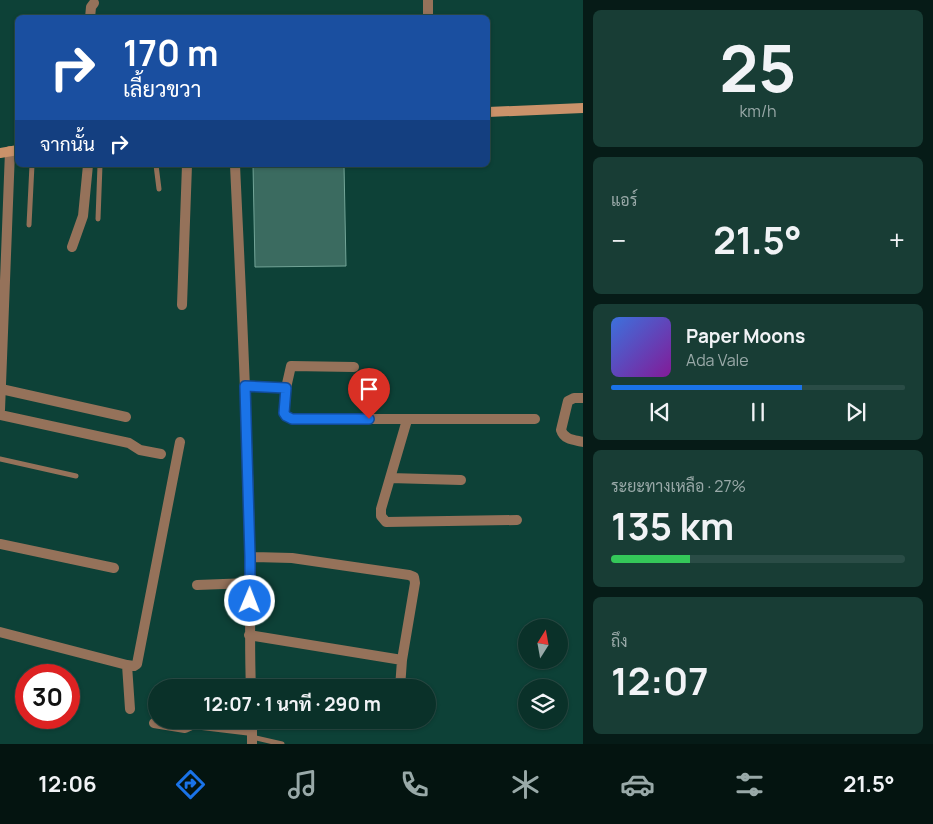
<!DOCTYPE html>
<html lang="th">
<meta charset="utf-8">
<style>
body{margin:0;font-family:Manrope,Sarabun,sans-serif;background:#183d35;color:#f1f3f6;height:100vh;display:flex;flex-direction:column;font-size:19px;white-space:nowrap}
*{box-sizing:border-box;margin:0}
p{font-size:16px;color:#99a9a8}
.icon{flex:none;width:28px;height:28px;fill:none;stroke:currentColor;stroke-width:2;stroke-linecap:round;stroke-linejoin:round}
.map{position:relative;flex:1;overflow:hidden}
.panel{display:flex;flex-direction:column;gap:10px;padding:10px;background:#061b17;width:350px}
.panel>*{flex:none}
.hud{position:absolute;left:15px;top:15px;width:475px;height:152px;border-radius:8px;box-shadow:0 1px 4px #0004,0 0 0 1px #2a4c46;background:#1a4fa0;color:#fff;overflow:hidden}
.needle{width:32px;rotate:11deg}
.buttons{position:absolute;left:518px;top:619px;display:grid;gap:10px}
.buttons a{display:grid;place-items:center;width:50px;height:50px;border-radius:50%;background:#0a3129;box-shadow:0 1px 4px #0004,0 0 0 1px #2a4c46;font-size:25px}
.speed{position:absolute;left:15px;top:664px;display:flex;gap:10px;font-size:25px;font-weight:700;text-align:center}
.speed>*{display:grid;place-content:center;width:65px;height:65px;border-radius:50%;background:#0a3129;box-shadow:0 1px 4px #0004,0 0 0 1px #2a4c46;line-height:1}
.speed .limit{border:8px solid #d22;background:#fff;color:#111}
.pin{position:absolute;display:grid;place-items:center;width:42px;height:42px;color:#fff;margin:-51px -21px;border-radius:50% 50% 50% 0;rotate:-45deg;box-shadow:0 0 5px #0007}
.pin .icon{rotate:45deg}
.me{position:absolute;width:55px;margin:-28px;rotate:1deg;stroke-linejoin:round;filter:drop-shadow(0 0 4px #0008)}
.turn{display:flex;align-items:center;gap:18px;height:105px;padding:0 25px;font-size:22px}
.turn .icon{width:65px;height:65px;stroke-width:2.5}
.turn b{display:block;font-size:35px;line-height:42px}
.then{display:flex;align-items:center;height:48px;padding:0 25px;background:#0003;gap:10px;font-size:19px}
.big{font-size:38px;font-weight:700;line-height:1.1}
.panel .card{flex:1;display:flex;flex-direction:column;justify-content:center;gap:8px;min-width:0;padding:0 18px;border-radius:8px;background:#183d35}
.panel .dial{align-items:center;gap:0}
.dial b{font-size:65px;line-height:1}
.song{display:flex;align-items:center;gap:15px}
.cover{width:60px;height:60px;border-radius:8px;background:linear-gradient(135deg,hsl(220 70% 55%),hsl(290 70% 35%))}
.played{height:5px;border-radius:2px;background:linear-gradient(90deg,#1a73e8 65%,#2a4c46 65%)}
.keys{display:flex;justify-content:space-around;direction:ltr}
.heat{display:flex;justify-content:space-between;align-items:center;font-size:28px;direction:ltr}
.charge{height:8px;border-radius:4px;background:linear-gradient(90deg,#34c759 27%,#2a4c46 0)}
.trip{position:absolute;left:148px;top:679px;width:288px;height:50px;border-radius:25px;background:#0a3129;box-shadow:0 1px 4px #0004,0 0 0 1px #2a4c46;font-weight:700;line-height:50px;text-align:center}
.dock{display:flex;height:80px;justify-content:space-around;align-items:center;background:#041410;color:#99a9a8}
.dock .icon{width:35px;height:35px}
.dock .current{color:#1a73e8}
.dock b{font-size:22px;color:#f1f3f6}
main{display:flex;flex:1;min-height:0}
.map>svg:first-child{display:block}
.building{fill:#3b6b60;stroke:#73a598}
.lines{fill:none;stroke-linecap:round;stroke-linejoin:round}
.lane{stroke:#95725a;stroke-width:5}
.street{stroke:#95725a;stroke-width:10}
.secondary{stroke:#ca926a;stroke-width:10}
.route-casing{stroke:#114b97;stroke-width:12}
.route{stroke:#1a73e8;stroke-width:9}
</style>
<main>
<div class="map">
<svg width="583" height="744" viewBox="0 0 583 744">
<rect width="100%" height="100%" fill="#0d4137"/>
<path class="building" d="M253,165h91l2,101 -91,1z"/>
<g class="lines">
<path class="lane" d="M156,165l3,24
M98,219l2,-54
M29,225l3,-60
M0,459l76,17
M252,737l30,7"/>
<path class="street" d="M90,18l1,-11 3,-4
M428,18v-18
M235,165c6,130 13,260 15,390 1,44 -1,88 1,133
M72,247l11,-31 5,-51
M182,305l5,-140
M245,386l41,2 -2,25 3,3 5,3h243
M286,388l5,-22 63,1
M1,389l125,28
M583,398h-9l-6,3 -7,29c3,10 14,10 22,12
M0,410l10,-259
M0,415l129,28 11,7 21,4
M407,420l-26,89v7l5,6 131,-2
M390,478l71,2
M0,544l114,24
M250,557l42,1 117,17 5,2 1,6 -13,77 -2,28
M197,585l53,-2
M0,632l127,33 7,1 3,-2 43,-222
M249,635l153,25
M127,665l3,44
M252,720v24
M154,723l31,5 9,-4 58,7"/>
<path class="secondary" d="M488,112l95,-4
M0,153l18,-3"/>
</g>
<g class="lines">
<defs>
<path id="route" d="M250,601v-44l-5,-171 41,2 -2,25 2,3 6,3h77"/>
</defs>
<use href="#route" class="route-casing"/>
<use href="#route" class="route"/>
</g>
</svg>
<div class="buttons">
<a><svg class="needle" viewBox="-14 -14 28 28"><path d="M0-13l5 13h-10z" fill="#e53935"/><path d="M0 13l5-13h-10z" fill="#99a9a8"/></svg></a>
<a><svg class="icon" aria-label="layers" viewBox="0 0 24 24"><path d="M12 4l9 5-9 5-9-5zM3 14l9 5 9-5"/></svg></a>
</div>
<div class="speed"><div class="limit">30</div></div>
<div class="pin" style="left:369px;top:419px;background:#d93025"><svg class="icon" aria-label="arrive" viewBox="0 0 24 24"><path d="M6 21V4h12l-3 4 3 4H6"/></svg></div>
<svg class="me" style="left:250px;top:601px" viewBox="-20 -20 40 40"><circle r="17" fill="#1a73e8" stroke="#fff" stroke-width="3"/><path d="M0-11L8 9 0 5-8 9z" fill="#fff"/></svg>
<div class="trip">12:07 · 1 นาที · 290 m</div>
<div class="hud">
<div class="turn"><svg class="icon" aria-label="right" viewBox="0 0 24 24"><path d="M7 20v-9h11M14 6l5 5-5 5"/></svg><div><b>170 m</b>เลี้ยวขวา</div></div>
<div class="then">จากนั้น<svg class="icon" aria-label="right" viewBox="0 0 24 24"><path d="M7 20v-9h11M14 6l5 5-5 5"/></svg></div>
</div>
</div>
<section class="panel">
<div class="card dial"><b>25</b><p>km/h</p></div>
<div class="card"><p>แอร์</p>
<div class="heat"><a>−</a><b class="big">21.5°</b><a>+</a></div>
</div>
<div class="card">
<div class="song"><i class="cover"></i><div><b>Paper Moons</b><p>Ada Vale</p></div></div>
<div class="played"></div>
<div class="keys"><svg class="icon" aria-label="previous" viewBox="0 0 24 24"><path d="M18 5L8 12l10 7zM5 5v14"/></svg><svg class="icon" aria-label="pause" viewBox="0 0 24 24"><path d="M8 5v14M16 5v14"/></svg><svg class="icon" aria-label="next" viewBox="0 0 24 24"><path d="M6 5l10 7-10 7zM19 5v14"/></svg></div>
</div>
<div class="card"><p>ระยะทางเหลือ · 27%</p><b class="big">135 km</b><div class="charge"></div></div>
<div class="card"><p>ถึง</p><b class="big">12:07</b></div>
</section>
</main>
<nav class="dock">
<b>12:06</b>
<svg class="icon current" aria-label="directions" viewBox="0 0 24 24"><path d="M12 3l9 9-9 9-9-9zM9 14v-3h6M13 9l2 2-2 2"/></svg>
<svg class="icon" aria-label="music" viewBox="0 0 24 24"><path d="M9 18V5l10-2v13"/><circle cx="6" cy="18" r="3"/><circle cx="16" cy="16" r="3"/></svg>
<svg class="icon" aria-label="phone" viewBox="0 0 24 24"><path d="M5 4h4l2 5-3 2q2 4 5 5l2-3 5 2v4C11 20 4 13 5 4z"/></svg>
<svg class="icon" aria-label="climate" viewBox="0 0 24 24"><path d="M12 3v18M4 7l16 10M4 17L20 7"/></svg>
<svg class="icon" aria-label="car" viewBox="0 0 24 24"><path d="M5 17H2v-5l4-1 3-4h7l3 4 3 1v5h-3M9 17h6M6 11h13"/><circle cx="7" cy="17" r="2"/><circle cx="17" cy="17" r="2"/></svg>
<svg class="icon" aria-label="filters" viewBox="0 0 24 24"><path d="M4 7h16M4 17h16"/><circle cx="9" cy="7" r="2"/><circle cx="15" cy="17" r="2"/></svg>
<b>21.5°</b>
</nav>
